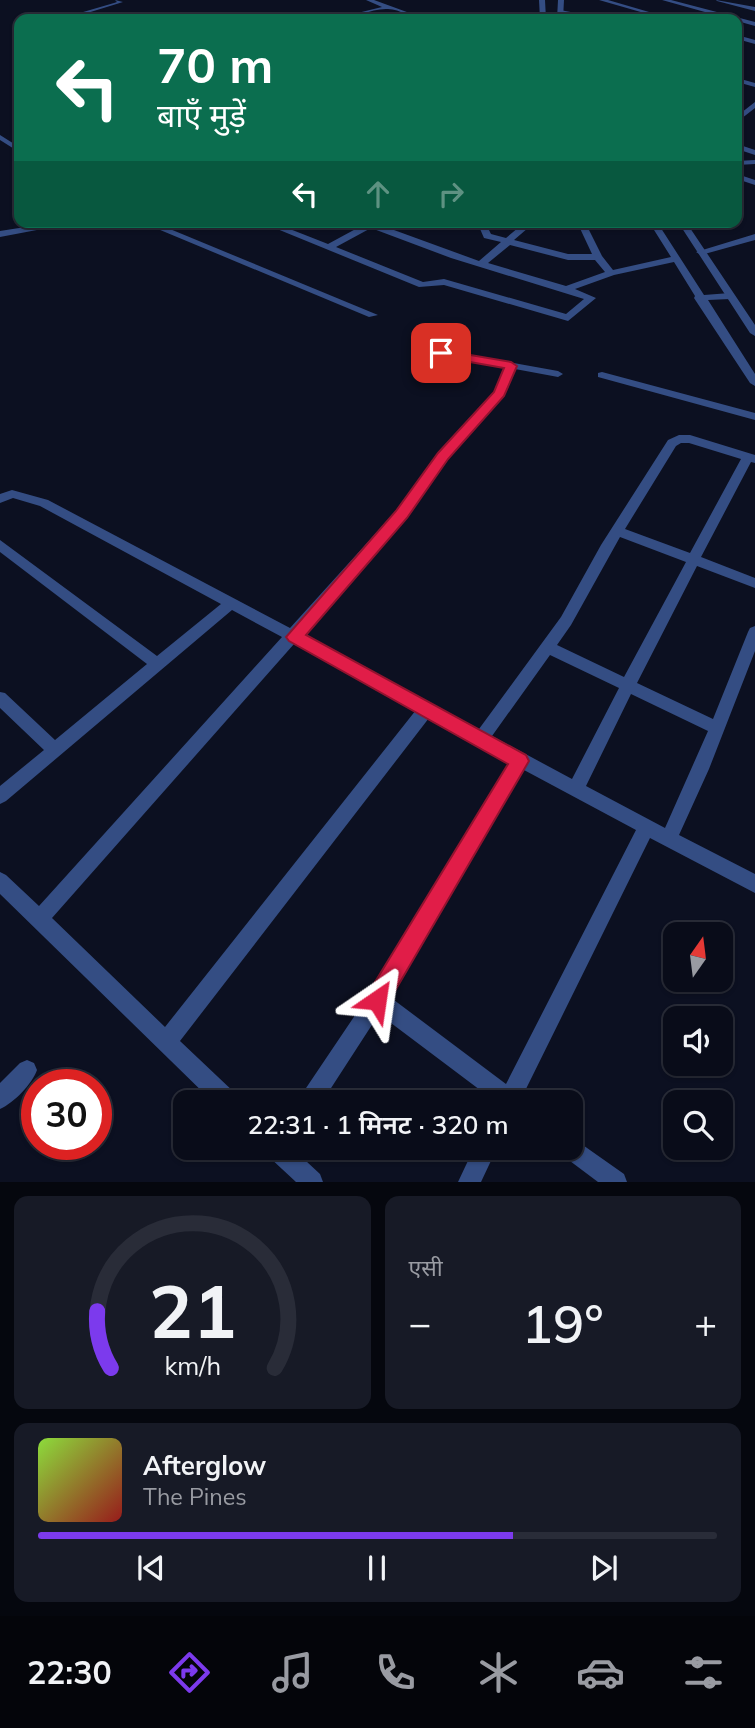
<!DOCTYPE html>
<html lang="hi">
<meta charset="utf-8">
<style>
body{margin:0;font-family:Mulish,"Noto Sans Devanagari",sans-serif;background:#171a26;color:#f1f3f6;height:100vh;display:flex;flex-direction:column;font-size:26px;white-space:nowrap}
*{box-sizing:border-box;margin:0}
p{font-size:23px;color:#999ba2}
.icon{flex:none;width:38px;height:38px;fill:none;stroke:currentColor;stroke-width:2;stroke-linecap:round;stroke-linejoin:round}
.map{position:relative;height:1182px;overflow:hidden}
.side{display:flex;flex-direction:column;gap:14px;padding:14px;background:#05070e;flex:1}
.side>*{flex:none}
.banner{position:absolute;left:14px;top:14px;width:728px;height:214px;border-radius:14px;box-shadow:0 2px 5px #0004,0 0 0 2px #292c38;background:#0b6e4f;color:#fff;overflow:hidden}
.needle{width:46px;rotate:14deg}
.tools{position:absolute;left:663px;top:922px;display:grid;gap:14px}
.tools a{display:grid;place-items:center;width:70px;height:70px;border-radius:14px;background:#090c19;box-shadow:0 2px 5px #0004,0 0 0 2px #292c38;font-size:35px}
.speed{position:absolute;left:21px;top:1069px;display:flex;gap:14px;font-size:35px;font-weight:700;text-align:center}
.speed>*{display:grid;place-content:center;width:91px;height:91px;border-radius:50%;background:#090c19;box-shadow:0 2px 5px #0004,0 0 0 2px #292c38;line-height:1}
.speed .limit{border:10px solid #d22;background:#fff;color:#111}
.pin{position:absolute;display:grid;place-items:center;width:60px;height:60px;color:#fff;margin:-30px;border-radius:14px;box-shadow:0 4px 10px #0006}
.me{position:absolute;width:77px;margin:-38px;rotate:32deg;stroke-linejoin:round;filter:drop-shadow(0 0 5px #0008)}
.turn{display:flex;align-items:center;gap:24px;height:147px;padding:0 28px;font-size:32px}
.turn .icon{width:91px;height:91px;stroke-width:2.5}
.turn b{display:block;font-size:49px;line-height:60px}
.lanes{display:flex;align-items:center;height:66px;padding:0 28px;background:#0003;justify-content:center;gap:35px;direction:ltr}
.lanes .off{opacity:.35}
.big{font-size:52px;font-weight:600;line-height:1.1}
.side .card{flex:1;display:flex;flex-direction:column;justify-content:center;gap:10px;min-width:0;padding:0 24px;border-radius:14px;background:#171a26}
.side .dial{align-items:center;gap:0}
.dial svg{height:182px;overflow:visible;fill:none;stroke:#292c38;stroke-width:7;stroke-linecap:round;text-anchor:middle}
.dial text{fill:#f1f3f6;stroke:none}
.song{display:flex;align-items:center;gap:21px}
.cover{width:84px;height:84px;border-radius:10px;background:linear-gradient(135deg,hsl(90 70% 55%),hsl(0 70% 35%))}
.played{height:7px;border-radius:4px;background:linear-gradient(90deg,#7c3aed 70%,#292c38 70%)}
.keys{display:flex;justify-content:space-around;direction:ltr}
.heat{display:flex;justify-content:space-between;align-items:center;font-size:38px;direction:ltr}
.side .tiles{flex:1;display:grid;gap:14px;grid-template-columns:1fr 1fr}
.card:last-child{grid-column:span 2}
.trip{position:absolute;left:173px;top:1090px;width:410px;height:70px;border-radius:14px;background:#090c19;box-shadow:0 2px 5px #0004,0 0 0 2px #292c38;font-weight:600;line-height:70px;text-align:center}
.tab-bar{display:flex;height:112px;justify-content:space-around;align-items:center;background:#04050a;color:#999ba2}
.tab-bar .icon{width:49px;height:49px}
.tab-bar .current{color:#7c3aed}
.tab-bar b{font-size:32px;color:#f1f3f6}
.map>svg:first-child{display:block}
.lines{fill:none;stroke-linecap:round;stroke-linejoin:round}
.minor{fill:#344d83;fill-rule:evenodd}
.tertiary{fill:#344d83;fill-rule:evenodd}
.route{fill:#e11d48;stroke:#92132f;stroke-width:2}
</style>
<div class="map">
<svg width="755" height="1182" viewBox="0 0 755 1182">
<rect width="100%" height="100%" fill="#0c1021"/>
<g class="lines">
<path class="minor" d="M115,0l8,2 -52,16 -5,-1 48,-14 3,-1z
M366,0h8l52,19c-14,1 -25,-10 -38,-10 -17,-1 -36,11 -55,10l49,-12z
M539,0h6l1,19h-6z
M599,0h9l65,19h-8z
M662,0h9l84,22v4z
M716,0l39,7v4l-38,-10z
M560,10l37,7 3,2 -42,-6z
M737,35l18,5v4l-18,-5z
M737,78l18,5v4l-18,-5z
M755,102v6l-18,14v-6z
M0,135l19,12v5l-19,-12z
M737,144l18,6v5l-18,-6z
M57,222h22l-79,15v-6z
M141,222h12l225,93 -9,2z
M260,222h12l56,22 35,-19 -4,-3h13l107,39 22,-19 -17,-4 -7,-16h8l6,12 15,4 19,-16h10l-21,18 54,14h24l-15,-32h8l17,34 11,14 58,-13 -22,-35h8l47,73 26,-2 5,3 -5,3 -22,1 47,74v12l-5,-3 -56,-85 1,-2 -21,-34 -60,13 -39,14 21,9 -28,23 -124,-36 -25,2zM371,228l80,30 133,41 -18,15 -122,-35 -21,3 -87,-35zM510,245l58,15h27l10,12 -39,14 -78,-23z
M755,234v6l-54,15 -5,-3z
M441,350l117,21 5,3 -5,3 -43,-8 -12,26 -56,64 -41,58 -104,117 177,95 82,-112 40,-72 67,-105 11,-5h11l65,20v8l-4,-1 -50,95 54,21v10l-58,-22 -60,117 76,36 35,-87 2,-4 5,-2v25l-46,118 -30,66 76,39v19l-105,-55 -128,259 1,5h-27l-117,-88 -57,88h-22l2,-8 68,-101 140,-231 -81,-44 -249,323 56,53 3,8h-26l-213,-208v-22l6,3 33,31 243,-269 -50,-27 -226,191 -6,3v-18l44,-36 -44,-42v-16l5,1 50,47 92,-76 -147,-112v-12l157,116 64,-52 -181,-98 -27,-8 -13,5v-9l12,-4 36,10 242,128 106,-117 43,-58 55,-61 11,-24 -68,-13 -1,-2zM681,443h8l52,16 -51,94 -65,-24 51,-83zM620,537l66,25 -62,115 -67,-32 14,-20zM294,644l122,66 -251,317 -113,-109zM550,655l69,33 -47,91 -80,-43zM631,694l77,37 -43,97 -79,-42zM524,770l112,60 -130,254 -116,-87z
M602,372l153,41v7l-157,-43v-4z
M27,1060l7,3 3,7c-5,14 -23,33 -37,39v-26l20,-20z
M570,1136l54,38 3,8h-29l-36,-27 -3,-7h11z
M265,1148h27l28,26 3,8h-27l-28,-26z
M474,1148h23l-16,34h-23z"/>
<path class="tertiary" d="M558,0h6l-1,19h-6z
M755,160v4l-18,1v-4z
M737,174l18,6v5l-18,-6z
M678,222h8l69,103v11l-5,-3z"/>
</g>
<path class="route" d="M441,350l70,12 6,4 -13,30 -56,63 -41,59 -101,117 220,120 3,6 -144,247 -8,3 -8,-3 -3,-8 3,-8 139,-228 -219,-123 -3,-4 110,-126 42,-58 56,-61 10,-24 -68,-12 -1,-3z"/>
</svg>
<div class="tools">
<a><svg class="needle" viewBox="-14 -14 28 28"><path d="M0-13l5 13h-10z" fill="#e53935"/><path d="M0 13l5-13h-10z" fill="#999ba2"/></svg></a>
<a><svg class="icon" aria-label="sound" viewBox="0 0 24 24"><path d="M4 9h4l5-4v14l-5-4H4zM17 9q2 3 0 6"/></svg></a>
<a><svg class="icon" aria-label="search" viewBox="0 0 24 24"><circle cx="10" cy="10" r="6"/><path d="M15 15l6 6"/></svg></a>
</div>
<div class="speed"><div class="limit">30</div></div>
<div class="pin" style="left:441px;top:353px;background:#d93025"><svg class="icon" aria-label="arrive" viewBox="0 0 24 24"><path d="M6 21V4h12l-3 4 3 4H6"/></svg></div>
<svg class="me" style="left:377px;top:1000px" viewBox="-20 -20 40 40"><path d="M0-17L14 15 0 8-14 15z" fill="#e11d48" stroke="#fff" stroke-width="4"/></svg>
<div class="trip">22:31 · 1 मिनट · 320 m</div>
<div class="banner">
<div class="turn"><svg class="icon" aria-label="left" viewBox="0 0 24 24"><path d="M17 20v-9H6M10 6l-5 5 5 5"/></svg><div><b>70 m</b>बाएँ मुड़ें</div></div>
<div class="lanes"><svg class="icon" aria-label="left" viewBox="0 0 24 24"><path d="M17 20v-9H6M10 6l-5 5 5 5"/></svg><svg class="icon off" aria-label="ahead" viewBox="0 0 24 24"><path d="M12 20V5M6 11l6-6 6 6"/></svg><svg class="icon off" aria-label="right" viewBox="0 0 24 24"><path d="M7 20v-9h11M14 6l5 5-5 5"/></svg></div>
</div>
</div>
<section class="side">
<div class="tiles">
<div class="card dial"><svg viewBox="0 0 100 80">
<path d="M14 69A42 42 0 1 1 86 69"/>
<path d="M14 69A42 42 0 0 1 8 44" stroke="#7c3aed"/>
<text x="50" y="56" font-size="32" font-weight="700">21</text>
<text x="50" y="72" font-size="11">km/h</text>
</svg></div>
<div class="card"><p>एसी</p>
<div class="heat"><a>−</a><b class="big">19°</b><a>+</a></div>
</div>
<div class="card">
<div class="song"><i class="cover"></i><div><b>Afterglow</b><p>The Pines</p></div></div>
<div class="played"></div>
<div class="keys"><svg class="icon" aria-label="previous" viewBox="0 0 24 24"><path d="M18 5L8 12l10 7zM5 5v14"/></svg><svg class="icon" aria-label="pause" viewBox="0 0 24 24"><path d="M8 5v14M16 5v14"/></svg><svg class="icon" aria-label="next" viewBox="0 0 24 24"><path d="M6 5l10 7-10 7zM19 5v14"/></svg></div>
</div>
</div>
</section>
<nav class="tab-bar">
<b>22:30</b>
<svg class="icon current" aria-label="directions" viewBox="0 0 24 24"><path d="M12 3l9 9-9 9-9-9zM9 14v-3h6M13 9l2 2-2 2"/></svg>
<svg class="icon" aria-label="music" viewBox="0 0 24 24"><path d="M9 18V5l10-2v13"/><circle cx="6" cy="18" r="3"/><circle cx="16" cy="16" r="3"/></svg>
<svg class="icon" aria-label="phone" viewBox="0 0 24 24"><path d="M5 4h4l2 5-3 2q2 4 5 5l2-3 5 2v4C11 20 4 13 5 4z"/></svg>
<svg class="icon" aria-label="climate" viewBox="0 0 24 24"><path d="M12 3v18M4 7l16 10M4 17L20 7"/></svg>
<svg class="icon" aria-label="car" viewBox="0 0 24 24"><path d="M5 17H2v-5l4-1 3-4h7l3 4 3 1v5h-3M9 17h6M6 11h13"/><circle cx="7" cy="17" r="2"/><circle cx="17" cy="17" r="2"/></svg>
<svg class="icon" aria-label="filters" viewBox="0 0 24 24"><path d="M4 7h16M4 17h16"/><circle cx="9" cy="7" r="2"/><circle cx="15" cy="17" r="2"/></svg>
</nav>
